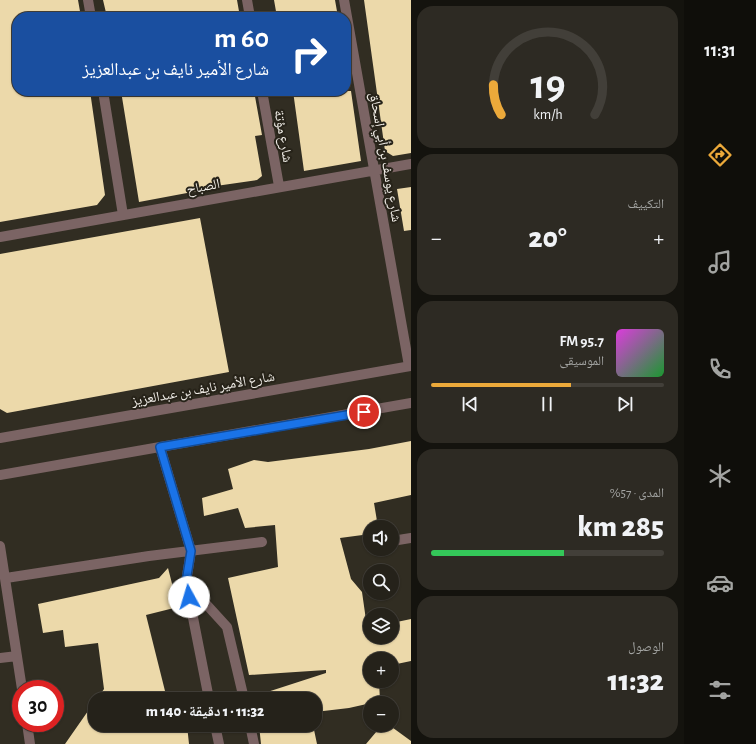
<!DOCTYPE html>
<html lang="ar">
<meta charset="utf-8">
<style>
body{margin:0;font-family:"Alegreya Sans","Noto Naskh Arabic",sans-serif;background:#2d2a23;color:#f1f3f6;direction:rtl;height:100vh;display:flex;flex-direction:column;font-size:15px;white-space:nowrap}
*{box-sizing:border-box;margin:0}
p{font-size:13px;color:#a3a4a2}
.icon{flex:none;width:22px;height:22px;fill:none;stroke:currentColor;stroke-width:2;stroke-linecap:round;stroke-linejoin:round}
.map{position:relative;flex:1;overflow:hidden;direction:ltr}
.drawer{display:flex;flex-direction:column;gap:6px;padding:6px;background:#14130e;width:273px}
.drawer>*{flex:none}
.guide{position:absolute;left:12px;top:12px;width:339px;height:84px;border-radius:16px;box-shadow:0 1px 3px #0004,0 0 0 1px #423f39;direction:rtl;background:#1a4fa0;color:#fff;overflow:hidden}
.tools{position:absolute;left:363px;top:520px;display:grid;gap:8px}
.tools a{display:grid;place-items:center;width:36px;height:36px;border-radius:50%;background:#25221a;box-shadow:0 1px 3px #0004,0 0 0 1px #423f39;font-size:20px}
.speed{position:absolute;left:12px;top:680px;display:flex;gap:8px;font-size:20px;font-weight:700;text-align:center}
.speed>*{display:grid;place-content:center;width:52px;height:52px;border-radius:50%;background:#25221a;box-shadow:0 1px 3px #0004,0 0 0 1px #423f39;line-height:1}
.speed .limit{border:6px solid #d22;background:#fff;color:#111}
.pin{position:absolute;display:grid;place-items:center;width:34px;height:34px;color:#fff;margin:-17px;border:2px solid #fff;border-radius:50%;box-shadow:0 1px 4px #0007}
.me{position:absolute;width:44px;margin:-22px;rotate:354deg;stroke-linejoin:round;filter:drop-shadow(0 0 3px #0008)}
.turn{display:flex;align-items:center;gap:14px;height:84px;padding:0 16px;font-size:18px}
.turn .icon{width:52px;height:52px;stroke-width:2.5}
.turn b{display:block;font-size:28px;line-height:34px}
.big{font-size:30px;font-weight:800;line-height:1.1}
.drawer .card{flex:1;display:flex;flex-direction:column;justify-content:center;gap:6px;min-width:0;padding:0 14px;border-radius:16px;background:#2d2a23}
.drawer .dial{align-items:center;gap:0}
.dial svg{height:104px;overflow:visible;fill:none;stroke:#423f39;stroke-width:7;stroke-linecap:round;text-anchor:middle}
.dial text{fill:#f1f3f6;stroke:none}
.song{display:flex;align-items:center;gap:12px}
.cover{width:48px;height:48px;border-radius:6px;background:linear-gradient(135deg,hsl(300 70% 55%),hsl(130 70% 35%))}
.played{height:4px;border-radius:2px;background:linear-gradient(90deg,#eca93a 60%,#423f39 60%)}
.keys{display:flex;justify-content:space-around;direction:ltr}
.heat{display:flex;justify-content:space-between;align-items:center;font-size:22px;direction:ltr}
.charge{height:6px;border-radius:3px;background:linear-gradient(90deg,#34c759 57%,#423f39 0)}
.trip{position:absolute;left:88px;top:692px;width:234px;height:40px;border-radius:16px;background:#25221a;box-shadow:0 1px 3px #0004,0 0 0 1px #423f39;font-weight:800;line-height:40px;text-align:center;direction:rtl}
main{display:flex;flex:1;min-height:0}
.dock{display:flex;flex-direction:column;width:72px;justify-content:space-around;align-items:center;background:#0f0e0a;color:#a3a4a2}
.dock .icon{width:28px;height:28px}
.dock .on{color:#eca93a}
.dock b{font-size:18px;color:#f1f3f6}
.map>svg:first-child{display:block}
.building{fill:#ecd9aa}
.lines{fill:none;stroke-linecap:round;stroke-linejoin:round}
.minor{stroke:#7b6464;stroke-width:10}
.route-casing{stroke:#114b97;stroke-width:10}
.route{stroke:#1a73e8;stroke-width:7}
.labels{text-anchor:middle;stroke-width:4;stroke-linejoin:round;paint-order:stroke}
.street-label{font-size:14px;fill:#f0ede7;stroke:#272319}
</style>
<main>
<nav class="dock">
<b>11:31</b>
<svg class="icon on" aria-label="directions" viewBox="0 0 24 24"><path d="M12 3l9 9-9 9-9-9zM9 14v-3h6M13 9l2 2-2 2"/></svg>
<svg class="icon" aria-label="music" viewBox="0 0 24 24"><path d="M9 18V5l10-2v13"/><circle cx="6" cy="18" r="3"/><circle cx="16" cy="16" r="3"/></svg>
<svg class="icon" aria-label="phone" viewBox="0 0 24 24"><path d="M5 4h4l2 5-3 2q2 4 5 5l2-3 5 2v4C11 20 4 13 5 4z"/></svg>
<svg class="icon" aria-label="climate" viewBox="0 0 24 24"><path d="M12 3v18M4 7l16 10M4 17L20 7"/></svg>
<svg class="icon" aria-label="car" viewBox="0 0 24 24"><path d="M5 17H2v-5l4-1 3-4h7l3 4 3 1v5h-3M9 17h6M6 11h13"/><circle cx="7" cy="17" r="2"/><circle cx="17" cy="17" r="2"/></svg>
<svg class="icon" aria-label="filters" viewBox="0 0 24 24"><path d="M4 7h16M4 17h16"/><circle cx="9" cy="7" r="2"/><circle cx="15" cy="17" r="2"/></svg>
</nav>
<section class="drawer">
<div class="card dial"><svg viewBox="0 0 100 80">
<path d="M14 69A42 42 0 1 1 86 69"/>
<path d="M14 69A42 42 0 0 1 8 46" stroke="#eca93a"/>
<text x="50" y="56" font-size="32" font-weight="700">19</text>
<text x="50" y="72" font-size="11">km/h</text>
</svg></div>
<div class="card"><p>التكييف</p>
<div class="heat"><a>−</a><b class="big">20°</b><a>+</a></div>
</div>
<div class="card">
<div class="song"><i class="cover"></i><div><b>95.7 FM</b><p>الموسيقى</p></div></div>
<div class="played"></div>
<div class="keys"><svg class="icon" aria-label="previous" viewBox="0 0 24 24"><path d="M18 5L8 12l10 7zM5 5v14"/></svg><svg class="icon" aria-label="pause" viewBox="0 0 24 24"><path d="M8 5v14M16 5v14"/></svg><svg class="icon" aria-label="next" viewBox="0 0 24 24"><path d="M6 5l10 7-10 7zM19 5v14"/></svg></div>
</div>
<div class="card"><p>المدى · 57%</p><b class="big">285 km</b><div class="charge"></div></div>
<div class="card"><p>الوصول</p><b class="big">11:32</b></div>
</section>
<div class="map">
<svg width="411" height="744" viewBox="0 0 411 744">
<rect width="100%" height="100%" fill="#312d22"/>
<path class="building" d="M0,0h78l3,17h-64v74h73l15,104 -8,10 -97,17z
M103,0h134l3,17h-133z
M274,0h61l3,17h-61z
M364,0h47v153l-18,3 -8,-5z
M121,91h133l8,44 -7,1 7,40 -5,4 -55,8 1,2 -64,12z
M293,91h58l10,70 -57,10z
M411,187v43l-7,1 -7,-42z
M200,218l29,154 -222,41 -7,-4v-155z
M411,441v54l-37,8 4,24h-8v7l-30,4 11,41 11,13 5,35 3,-1v11h22v-14l19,-4v42l-19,4v-6h-22v22h9l1,20 -31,7 -34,4v-13h-59l-1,-3 71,-23v-3l-77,5 -21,-97 50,-11 -3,-42 -30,3 -7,-20 -34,8 -2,-18 31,-9 -5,-20 26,-9 14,2 101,-13z
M168,568l10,39 -32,8 21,84h-70l7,-10 -6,-46 -33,4 -2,-17 -20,3 -5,-29 121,-26z
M95,701v24h92l2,19h-124z
M259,725h54l4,19h-56z
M382,725h7l22,16v3h-45z"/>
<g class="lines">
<path class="minor" d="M88,0l3,17
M247,0l3,17
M344,0l65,366
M103,91l20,124
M262,91l17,95
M0,237l411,-73
M0,438l411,-72
M160,447l31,104 -5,31 23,117
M0,475l411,-72
M392,541l19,-3
M0,546l22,143
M6,578l143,-22 113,-14
M186,582l41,45 17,72
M0,658l17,-2
M27,723l3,21
M215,725l4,19
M250,725l4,19"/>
</g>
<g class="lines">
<defs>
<path id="route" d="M189,597l-3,-15 5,-31 -31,-104 204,-35"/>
</defs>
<use href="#route" class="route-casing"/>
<use href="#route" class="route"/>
</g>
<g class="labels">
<g class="street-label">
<text transform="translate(284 136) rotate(80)" y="5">شارع مؤتة</text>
<text transform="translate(386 157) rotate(80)" y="5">شارع يوسف بن أبي إسحاق</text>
<text transform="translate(203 186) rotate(-11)" y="5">الصباح</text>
<text transform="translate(203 388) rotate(-10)" y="5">شارع الأمير نايف بن عبدالعزيز</text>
</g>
</g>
</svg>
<div class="tools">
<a><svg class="icon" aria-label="sound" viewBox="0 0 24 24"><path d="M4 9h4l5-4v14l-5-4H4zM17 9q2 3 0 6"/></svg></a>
<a><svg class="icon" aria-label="search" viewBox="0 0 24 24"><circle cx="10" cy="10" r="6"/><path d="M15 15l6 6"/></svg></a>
<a><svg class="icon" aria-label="layers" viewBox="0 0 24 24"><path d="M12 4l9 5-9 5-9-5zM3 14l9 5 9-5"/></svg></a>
<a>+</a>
<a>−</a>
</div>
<div class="speed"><div class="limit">30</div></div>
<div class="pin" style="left:364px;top:412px;background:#d93025"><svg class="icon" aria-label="arrive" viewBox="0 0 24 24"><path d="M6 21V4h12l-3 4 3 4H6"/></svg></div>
<svg class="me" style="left:189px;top:597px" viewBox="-20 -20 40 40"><circle r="19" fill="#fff"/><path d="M0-13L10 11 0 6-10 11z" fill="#1a73e8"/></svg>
<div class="trip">11:32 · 1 دقيقة · 140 m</div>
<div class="guide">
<div class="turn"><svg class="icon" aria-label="right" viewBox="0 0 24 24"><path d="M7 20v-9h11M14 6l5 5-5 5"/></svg><div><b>60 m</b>شارع الأمير نايف بن عبدالعزيز</div></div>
</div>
</div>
</main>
